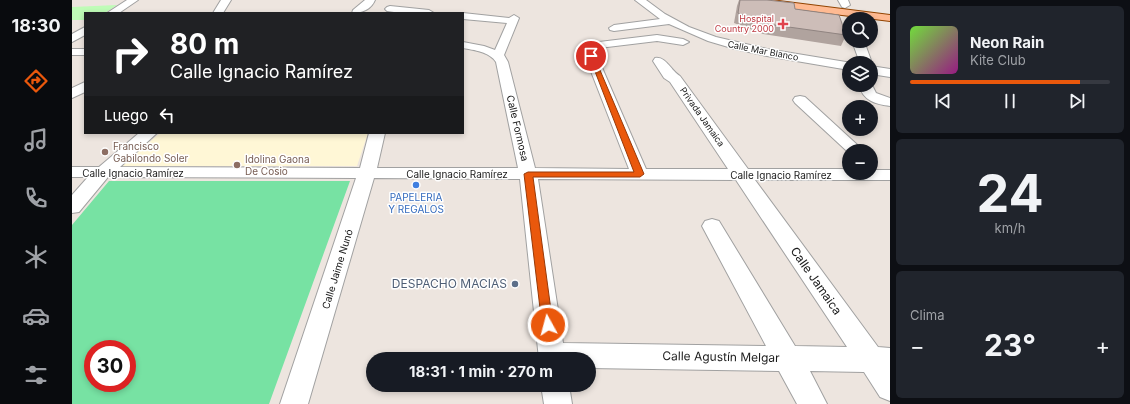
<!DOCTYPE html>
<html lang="es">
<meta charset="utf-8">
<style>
body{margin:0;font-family:Inter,sans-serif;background:#20242c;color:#f1f3f6;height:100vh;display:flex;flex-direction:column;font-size:15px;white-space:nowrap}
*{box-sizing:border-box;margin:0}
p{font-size:13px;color:#9ea1a6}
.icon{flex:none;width:22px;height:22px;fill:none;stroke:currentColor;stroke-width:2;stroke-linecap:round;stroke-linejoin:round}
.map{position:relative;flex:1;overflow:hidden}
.sheet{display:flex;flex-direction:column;gap:6px;padding:6px;background:#0d0f14;width:240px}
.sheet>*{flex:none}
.guide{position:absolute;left:12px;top:12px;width:380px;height:122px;border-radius:0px;box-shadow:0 2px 6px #0003;background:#202124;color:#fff;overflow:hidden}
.buttons{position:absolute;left:770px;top:12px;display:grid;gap:8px}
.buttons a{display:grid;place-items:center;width:36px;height:36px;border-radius:50%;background:#171b24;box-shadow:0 2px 6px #0003;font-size:20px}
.speed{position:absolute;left:12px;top:340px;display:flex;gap:8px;font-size:20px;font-weight:700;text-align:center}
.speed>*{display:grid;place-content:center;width:52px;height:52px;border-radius:50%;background:#171b24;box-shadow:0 2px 6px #0003;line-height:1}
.speed .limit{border:6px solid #d22;background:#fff;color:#111}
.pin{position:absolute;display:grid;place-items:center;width:34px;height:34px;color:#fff;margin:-17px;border:2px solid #fff;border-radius:50%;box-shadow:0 1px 4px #0007}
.me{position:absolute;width:44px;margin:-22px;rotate:353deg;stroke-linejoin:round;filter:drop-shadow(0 0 3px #0008)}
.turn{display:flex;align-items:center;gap:14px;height:84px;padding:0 20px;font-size:18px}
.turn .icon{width:52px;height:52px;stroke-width:2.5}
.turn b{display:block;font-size:28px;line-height:34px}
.then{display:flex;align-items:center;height:38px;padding:0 20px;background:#0003;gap:8px;font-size:15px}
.big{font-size:30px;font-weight:700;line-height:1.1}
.sheet .widget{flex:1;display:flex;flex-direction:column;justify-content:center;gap:6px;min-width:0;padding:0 14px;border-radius:6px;background:#20242c}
.sheet .dial{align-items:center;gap:0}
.dial b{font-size:52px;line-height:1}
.song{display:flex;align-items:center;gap:12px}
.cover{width:48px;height:48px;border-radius:6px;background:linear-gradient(135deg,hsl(100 70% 55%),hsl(310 70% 35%))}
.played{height:4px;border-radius:2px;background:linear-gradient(90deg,#ea580c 85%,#363941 85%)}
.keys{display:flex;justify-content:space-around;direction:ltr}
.heat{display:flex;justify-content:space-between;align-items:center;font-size:22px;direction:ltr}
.trip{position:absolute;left:294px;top:352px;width:230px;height:40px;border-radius:20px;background:#171b24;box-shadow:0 2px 6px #0003;font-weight:700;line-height:40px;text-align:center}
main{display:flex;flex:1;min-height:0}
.dock{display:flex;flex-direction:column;width:72px;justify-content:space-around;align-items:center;background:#090b0e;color:#9ea1a6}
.dock .icon{width:28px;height:28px}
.dock .selected{color:#ea580c}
.dock b{font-size:18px;color:#f1f3f6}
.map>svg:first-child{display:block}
.education{fill:#fff7d6}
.park{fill:#bffcb7}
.pitch{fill:#77e2a3;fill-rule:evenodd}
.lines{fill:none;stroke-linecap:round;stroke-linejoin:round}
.minor-casing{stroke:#a1a1a1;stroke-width:2}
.major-casing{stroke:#914300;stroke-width:2}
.minor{fill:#fff;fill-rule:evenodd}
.major{fill:#ffba92;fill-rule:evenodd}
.wall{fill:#b0a39e}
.building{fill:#cdbdb8;stroke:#908481}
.route{fill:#ea580c;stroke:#983908}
.health-dot{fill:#e0444e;stroke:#fff;stroke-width:1.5}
.education-dot{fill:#8d6e63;stroke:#fff;stroke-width:1.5}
.shop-dot{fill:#3f7fe0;stroke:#fff;stroke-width:1.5}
.service-dot{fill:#5c6f8a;stroke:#fff;stroke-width:1.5}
.labels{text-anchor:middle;stroke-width:3;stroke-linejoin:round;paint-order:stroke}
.far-health-label{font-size:9px;fill:#be3a42;stroke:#fff;text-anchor:end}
.far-street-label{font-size:9px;fill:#1a1a1a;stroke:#fff}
.street-label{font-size:10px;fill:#1a1a1a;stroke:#fff}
.education-label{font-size:10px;fill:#785e54;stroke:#fff;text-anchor:start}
.shop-label{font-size:10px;fill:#366cbe;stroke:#fff}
.near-street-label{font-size:12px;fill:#1a1a1a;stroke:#fff}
.near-service-label{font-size:12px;fill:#4e5e75;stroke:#fff;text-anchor:end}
</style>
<main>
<nav class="dock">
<b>18:30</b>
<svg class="icon selected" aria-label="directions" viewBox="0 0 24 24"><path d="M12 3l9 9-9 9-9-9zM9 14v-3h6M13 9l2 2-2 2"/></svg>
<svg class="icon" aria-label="music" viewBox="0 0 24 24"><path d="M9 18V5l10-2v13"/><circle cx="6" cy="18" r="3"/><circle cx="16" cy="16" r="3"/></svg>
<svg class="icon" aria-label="phone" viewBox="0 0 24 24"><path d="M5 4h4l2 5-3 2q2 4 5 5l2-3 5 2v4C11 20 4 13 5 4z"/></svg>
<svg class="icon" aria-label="climate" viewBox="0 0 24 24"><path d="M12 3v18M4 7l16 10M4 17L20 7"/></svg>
<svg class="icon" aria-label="car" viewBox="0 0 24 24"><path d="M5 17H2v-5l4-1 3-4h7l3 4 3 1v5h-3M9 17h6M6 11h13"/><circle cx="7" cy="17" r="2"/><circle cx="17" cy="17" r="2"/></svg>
<svg class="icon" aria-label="filters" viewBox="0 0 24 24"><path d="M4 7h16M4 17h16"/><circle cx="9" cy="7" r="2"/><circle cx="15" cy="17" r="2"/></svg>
</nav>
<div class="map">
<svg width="818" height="404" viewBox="0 0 818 404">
<rect width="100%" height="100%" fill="#ede5df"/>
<path class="education" d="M88,133h208l-11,33h-235z"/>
<path class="park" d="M45,5l-12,8h-20v7h-13v-13z"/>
<path class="pitch" d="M37,181h241l-81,223h-197v-179zM21,349h34v34h-34z"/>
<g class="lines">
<defs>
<path id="minor" d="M55,0h11l-19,13h-12z
M149,0h10l-8,13h-10z
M293,0h10c-4,10 -14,13 -23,13l1,-3z
M563,0h11l19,14 24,13 27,10 51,12 85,14h-3v7l-82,-14 -32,-7 -27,-8 -39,-17 -55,7 -4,-1 -1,-2 5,-3 46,-6z
M766,0h10l2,5 -5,3 -3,-1z
M318,6l39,4 5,3h-33l-14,-2 -2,-2 2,-2z
M391,13l46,5 5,-3 5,3 -15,37 4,7 27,106 94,1 -44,-113 2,-3h8l2,3 49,113h82l-58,-87 -6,-4 -11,-17 2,-3c11,-2 16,13 25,18l68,93h101v4h22v-3h19v10h-135l123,167 12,1v53l-10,-4 -16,-25 -54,-1 17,33h-30l-18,-33 -190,-3v-9h-50l-19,-180 -146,-1 -66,226h-28l76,-226 -248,-1 -29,35 -7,1v-18l16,-18h-16v-10h27l40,-34h18l-37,34 240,1 9,-35h16l-8,35h141l-22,-106c-6,-10 -22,-12 -33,-14v-6l21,4 11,4 12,-27 -44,-4zM466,179l198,1 111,167 -52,-1 -76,-125 -7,-2 -7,2 -3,5 64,120 -203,-3z
M13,27v8l-13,7v-8z
M585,35l26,4 6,3 -6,3 -26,-4 -58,7 -4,-1 -2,-2 2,-2 4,-1z
M780,41h12l8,22 -1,2v-2h-11z
M0,49h13v6h-13z
M799,66l19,3v8l-19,-3z
M13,82v10l-13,6v-10z
M799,83l5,10 14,5v8c-14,-2 -27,-5 -31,-21h12z
M728,96l5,1 59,54h-15v2l-54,-50 -2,-3 2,-3z
M469,385h28l3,19h-28z"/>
<path id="major" d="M668,0h31l119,15v6l-145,-18z"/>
</defs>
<use href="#minor" class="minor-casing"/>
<use href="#major" class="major-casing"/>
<use href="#minor" class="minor"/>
<use href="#major" class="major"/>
</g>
<path class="wall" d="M667,0h28l28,9 51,26 -5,11 -78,-12 -29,-11 3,-17z"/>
<path class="building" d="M668,0h27l27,3 1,6 44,6 7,20 -79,-11 -29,-11z"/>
<path class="route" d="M517,55l5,1 50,118 -4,3h-107l20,148 -1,3 -4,2 -5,-2 -1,-3 -18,-151 4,-2h106l-45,-116z"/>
<path class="health-dot" d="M709 18h4v4h4v4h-4v4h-4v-4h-4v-4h4z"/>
<g class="education-dot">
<circle cx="33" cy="152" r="4"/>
<circle cx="165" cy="165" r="4"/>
</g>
<circle class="shop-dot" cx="344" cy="185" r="4"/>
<circle class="service-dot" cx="443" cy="284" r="4"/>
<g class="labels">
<g class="far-health-label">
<text x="702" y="22">Hospital<tspan x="702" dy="10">Country 2000</tspan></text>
</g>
<g class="far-street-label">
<text transform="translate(691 51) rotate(11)" y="3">Calle Mar Blanco</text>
<text transform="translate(630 117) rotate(55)" y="3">Privada Jamaica</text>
</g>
<g class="street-label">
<text transform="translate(446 128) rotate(77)" y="4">Calle Formosa</text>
<text x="61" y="177">Calle Ignacio Ramírez</text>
<text x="385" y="178">Calle Ignacio Ramírez</text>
<text x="709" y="179">Calle Ignacio Ramírez</text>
<text transform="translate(265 269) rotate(-73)" y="4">Calle Jaime Nunó</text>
</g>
<g class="education-label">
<text x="41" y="150">Francisco<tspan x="41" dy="12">Gabilondo Soler</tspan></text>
<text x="173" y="163">Idolina Gaona<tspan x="173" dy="12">De Cosio</tspan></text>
</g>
<g class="shop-label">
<text x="344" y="201">PAPELERIA<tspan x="344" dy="12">Y REGALOS</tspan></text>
</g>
<g class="near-street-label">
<text transform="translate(744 281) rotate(55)" y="4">Calle Jamaica</text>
<text transform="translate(649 357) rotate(1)" y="4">Calle Agustín Melgar</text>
</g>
<g class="near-service-label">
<text x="435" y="288">DESPACHO MACIAS</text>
</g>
</g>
</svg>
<div class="buttons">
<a><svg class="icon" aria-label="search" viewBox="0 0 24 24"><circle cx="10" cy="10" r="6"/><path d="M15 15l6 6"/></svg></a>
<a><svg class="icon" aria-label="layers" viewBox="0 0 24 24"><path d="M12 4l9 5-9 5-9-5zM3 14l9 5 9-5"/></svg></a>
<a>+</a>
<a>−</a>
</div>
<div class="speed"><div class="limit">30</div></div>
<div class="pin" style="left:519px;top:56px;background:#d93025"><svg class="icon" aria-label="arrive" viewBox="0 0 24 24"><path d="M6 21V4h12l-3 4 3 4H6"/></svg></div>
<svg class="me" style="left:476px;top:325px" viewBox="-20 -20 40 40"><circle r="17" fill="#ea580c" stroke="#fff" stroke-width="3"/><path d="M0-11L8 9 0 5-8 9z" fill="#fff"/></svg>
<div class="trip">18:31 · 1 min · 270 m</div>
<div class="guide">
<div class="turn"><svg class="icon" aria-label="right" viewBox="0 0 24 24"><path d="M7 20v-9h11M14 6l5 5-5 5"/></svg><div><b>80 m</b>Calle Ignacio Ramírez</div></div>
<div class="then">Luego<svg class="icon" aria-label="left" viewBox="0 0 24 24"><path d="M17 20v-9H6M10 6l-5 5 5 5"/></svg></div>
</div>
</div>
<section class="sheet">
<div class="widget">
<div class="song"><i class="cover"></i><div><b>Neon Rain</b><p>Kite Club</p></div></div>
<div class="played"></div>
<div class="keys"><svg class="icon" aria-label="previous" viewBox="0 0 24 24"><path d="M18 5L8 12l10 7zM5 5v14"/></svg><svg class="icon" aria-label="pause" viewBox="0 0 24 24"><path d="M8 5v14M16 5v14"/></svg><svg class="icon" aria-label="next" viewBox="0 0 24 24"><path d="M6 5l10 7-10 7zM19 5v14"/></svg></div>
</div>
<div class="widget dial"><b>24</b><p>km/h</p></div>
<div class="widget"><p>Clima</p>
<div class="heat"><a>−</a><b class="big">23°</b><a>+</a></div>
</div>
</section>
</main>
